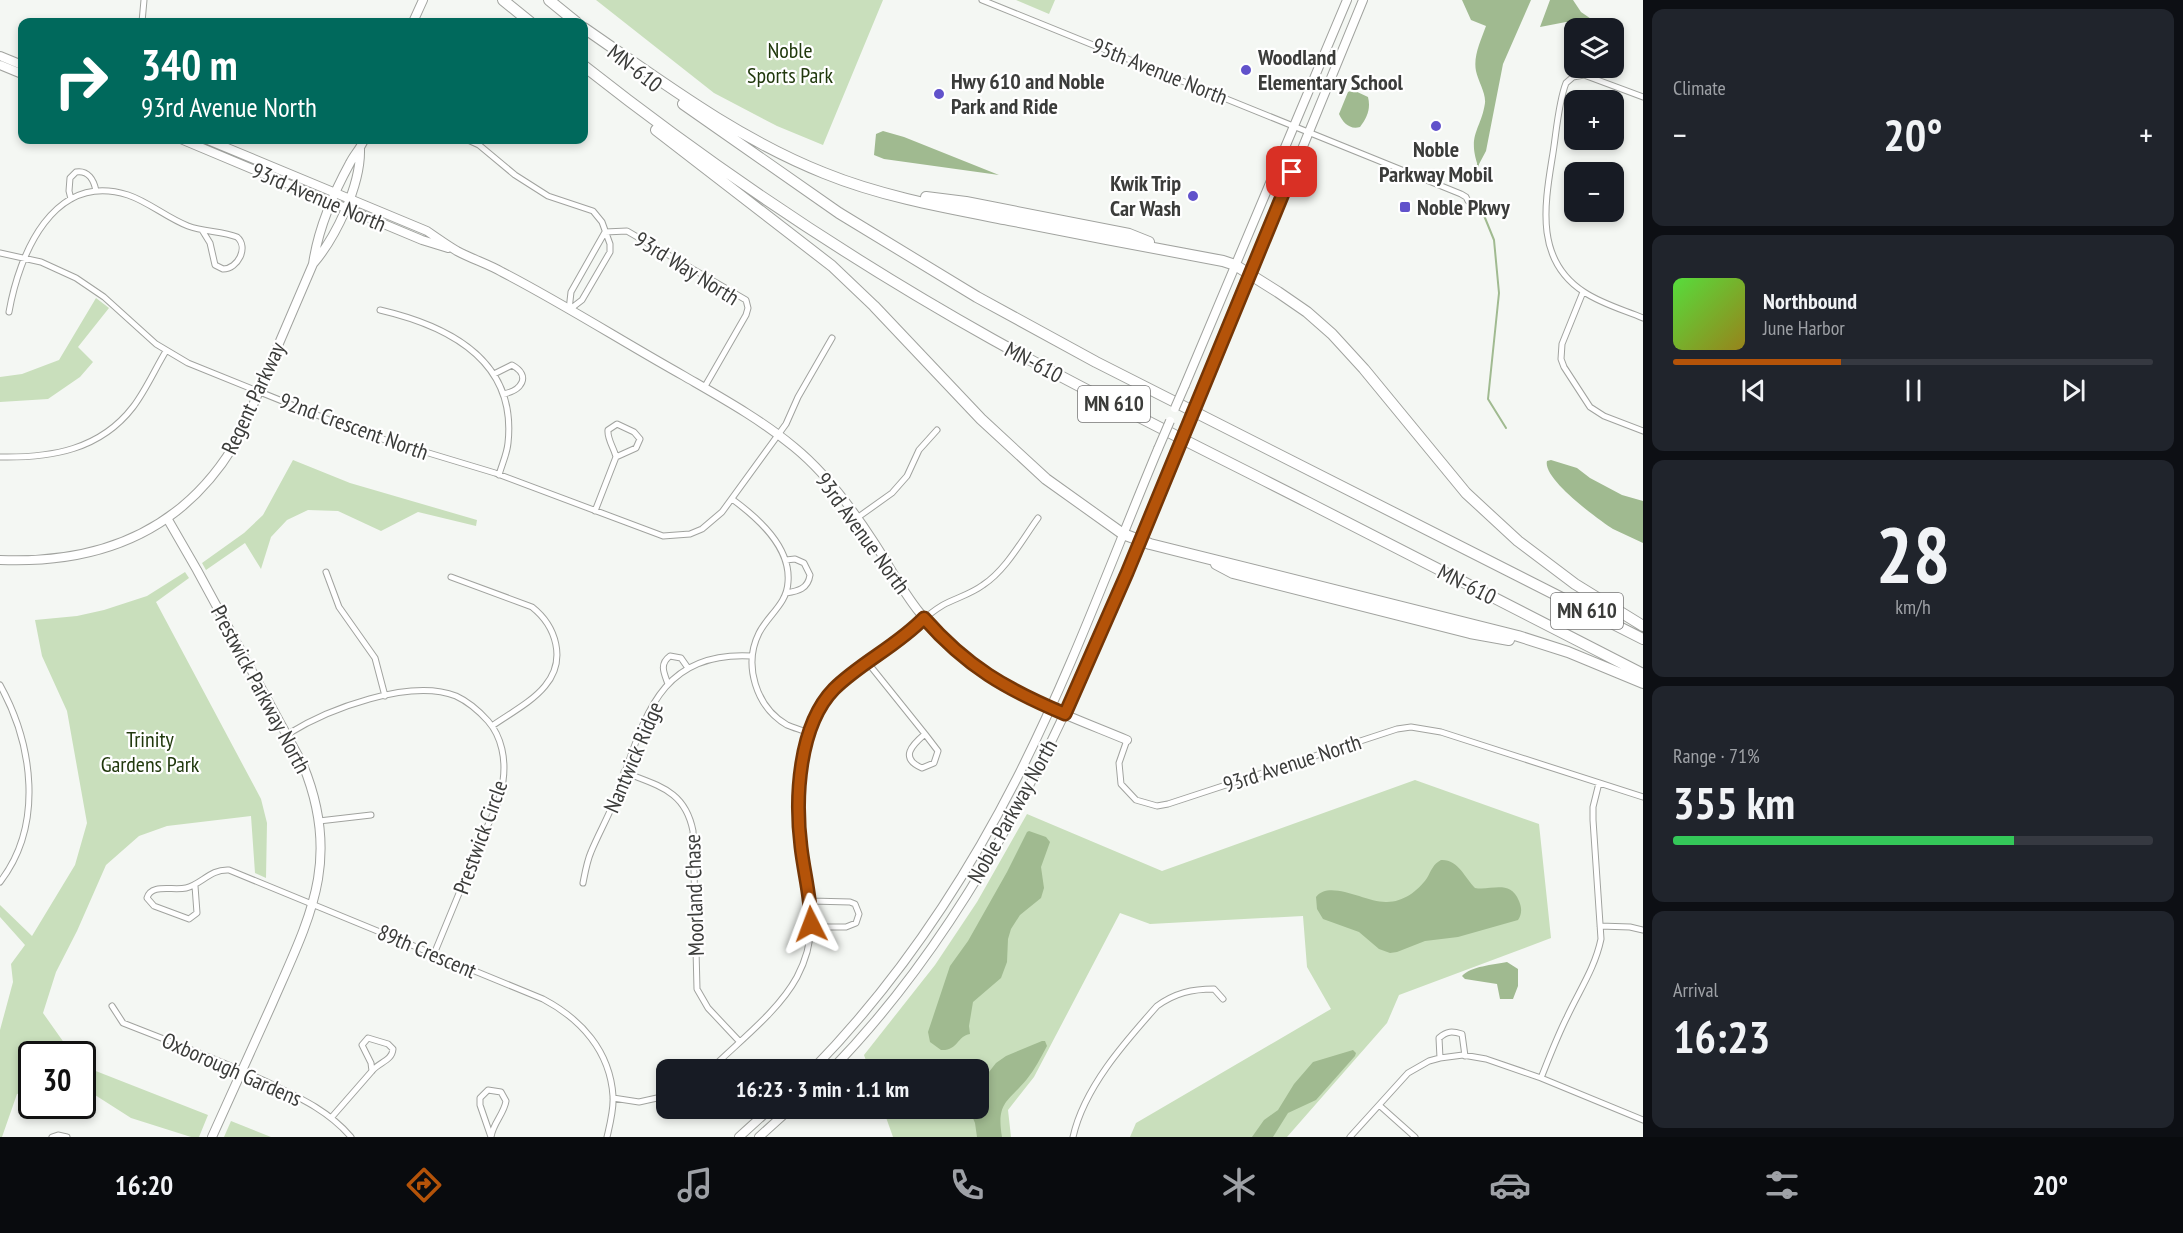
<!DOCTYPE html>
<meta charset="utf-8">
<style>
body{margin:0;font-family:"PT Sans Narrow",sans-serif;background:#20242c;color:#f1f3f6;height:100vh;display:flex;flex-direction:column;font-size:22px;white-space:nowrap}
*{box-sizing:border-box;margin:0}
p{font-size:20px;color:#9ea1a6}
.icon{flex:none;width:33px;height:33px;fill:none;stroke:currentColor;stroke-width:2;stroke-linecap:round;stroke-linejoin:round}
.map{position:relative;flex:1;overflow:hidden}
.panel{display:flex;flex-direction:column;gap:9px;padding:9px;background:#0d0f14;width:540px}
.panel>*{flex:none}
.guide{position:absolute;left:18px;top:18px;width:570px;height:126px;border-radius:12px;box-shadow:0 3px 9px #0003;background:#00695c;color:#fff;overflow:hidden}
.controls{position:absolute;left:1564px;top:18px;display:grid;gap:12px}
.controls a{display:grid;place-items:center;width:60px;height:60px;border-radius:12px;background:#171b24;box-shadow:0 3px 9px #0003;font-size:30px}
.speed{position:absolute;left:18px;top:1041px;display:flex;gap:12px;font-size:30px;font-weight:700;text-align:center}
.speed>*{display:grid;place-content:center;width:78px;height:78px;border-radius:50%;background:#171b24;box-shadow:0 3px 9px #0003;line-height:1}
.speed .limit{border:3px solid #111;border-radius:9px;background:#fff;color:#111}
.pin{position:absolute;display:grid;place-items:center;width:51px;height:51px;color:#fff;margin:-26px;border-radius:12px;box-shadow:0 3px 9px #0006}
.me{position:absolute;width:66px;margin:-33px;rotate:357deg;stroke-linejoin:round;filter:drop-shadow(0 0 4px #0008)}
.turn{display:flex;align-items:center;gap:21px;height:126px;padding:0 24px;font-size:27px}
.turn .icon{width:78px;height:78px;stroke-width:2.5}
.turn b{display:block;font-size:42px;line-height:51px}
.big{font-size:45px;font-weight:700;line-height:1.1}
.panel .tile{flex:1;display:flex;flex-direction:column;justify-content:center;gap:9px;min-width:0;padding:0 21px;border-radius:12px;background:#20242c}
.panel .dial{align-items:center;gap:0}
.dial b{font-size:78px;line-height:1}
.song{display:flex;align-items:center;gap:18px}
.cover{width:72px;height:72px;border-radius:9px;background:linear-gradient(135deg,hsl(110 70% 55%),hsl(50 70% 35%))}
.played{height:6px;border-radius:3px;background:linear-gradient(90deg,#b45309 35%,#363941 35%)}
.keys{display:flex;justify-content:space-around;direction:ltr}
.heat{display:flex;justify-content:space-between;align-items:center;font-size:33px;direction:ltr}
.charge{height:9px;border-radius:4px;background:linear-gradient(90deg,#34c759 71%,#363941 0)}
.trip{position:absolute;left:656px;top:1059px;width:333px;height:60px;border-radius:12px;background:#171b24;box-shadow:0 3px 9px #0003;font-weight:700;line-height:60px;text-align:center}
.dock{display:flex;height:96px;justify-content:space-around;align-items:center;background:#090b0e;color:#9ea1a6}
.dock .icon{width:42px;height:42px}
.dock .selected{color:#b45309}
.dock b{font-size:27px;color:#f1f3f6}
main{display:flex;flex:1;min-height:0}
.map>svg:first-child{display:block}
.green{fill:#c9dfbc}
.water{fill:#a0ba90}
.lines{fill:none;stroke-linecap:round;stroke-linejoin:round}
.stream{stroke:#a0ba90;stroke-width:2}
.street-casing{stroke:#a1a39f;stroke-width:7}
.secondary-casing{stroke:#a1a39f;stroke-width:10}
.highway-casing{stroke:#a1a39f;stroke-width:12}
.street{stroke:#fff;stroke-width:5}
.secondary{stroke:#fff;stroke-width:8}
.highway{stroke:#fff;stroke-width:10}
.secondary-bridge-casing{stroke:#a1a39f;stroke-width:10;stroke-linecap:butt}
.secondary-bridge{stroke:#fff;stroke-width:8}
.route-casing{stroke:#753606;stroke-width:15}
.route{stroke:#b45309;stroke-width:10}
.poi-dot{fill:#6152cb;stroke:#fff;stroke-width:2}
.labels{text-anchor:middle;stroke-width:4.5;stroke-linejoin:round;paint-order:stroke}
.shield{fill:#fff;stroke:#767675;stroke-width:1.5}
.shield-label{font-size:21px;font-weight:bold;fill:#3b3c3a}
.park-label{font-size:22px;fill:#21390d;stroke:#fff}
.poi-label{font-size:22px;font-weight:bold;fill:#3b3c3a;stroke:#fff;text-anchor:start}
.street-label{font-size:22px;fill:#3b3c3a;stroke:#fff}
</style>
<main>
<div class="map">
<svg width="1643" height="1137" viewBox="0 0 1643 1137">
<rect width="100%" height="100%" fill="#f4f7f3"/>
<path class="green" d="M596,0h287l-60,145 -46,-19 -63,-33z
M1016,0h39l-6,14z
M96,298l13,10 -31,39 15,15 -13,15 -32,22 -48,3v-25l22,-3 37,-14z
M293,460l57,23 127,37 -1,6 -58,-14 -37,19 -43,-20 -30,-1 -21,10 -16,17 -10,32 -16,-26 -39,27 -4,-7 42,-30 19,-18z
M185,572l4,6 -33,24 105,197 6,24 -1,55 -11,-5 -4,-57 -84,10 -28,10 -33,29 -29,66 -21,41 -13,41 29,41h-40l-1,36 -14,4 -15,43h-2v-107l13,-48 -2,-18 14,-19 -25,-28v-12l32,31 43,-71 12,-42 -20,-112 -25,-55 -7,-36 42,-4 27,-6 43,-14z
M1415,780l124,44 12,114 -152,57 -12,28 -100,114h-157l6,-14 195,-114 -24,-42 -4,-51 -153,8 -30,-11 -86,164 -26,33 3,27h-118l-10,-28 95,-1v-38l-109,-1 -5,-14 71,-90 42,-63 50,-88 135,57z
M83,1066l125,49 -9,22h-8l-60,-19 -36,-23 -12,-4z
M231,1121l40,16h-47z"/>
<path class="water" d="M1462,0h69l-28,64 -17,87 -8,15c-11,-32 3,-36 7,-63 1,-10 -7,-22 -9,-32 -3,-15 5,-31 10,-45l-15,-6z
M1550,0h23l8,12 16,11 -31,-1 -26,5z
M1353,90l15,7c3,12 -1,21 -8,30 -10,3 -17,-4 -21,-13l9,-22z
M883,131l21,6 95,38 -115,-16 -10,-4 2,-21z
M1551,460l26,8 13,10 32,17 21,6v42c-10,-5 -20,-9 -30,-14 -14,-9 -71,-50 -66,-68z
M1029,831l17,6 4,5 -9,25 3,21 -3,10 -21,17 -9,14 -3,10 -1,23 -6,16 -28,24 -4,24 1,8c-13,2 -12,17 -29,16l-11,-8 -2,-10 22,-66 18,-25 39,-69 20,-40z
M1441,860c17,-1 24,18 34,28 16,3 35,-9 44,13 3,7 3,13 -1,19l-60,17 -33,4 -28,11 -7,1 -11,-4 -20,-17 -36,-13 -6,-10 -1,-12c14,-18 50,6 71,5 16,0 31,-11 40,-24 4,-7 6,-14 14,-18z
M1507,962l11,7v17l-5,13h-13l-3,-15 -32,-5 -3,-3c9,-10 31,-11 45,-14z
M1042,1041h3l2,5c-6,11 -12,23 -20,33 -19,23 -31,23 -25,58h-25l-2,-14 -6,-14 9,-1v-22l18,-23 10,-7z
M1353,1050l3,3 -1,3 -39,44 -28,13 -15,24h-21l12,-17 14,-10 16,-26 19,-22z"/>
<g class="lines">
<path class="stream" d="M1476,179l2,-15
M1483,213l11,27 5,53 -11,106 18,29"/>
<defs>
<path id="street" d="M982,0l479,194 5,3 2,4
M142,22l2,-22
M1643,97l-59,-22 -11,2 -7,6c-8,20 -10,54 -14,76 -8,49 -16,102 32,133 18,12 40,18 59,26
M468,140l11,5 36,30 33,21 45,15 9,11 8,22v8l-28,48 -13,10
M71,199l-2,-8 1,-13 6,-6c12,-2 18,8 20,19
M605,232l22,-1 119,69 2,8 -2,7 -42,73
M0,253l41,9 35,16 28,19 52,47 32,19 171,69 136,41 168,63 27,-2 12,-5 20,-17 64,-88 12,-27 34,-59
M1583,292l-21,52 -1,15 3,8 26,40 14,9 39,15
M380,310c69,16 137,51 128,133 -1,11 -6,21 -9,32
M569,310l2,-18 34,-60
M9,312c10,-57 44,-141 119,-117 21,7 39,23 60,31 16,6 34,5 49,11 12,10 1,32 -14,32l-8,-4 -5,-22 -8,-13
M494,374l18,-9c20,11 9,26 -9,29
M617,424l17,8 6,7 -4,9 -20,9c-2,-9 -9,-18 -8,-27z
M0,457c51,1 100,-7 133,-50 13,-17 22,-38 33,-56
M732,499c26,19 59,48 56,83 -1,22 -20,33 -29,51 -16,32 -3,74 28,92 7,3 15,5 22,8
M595,511l21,-54
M857,518l35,-25 15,-17 12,-26 18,-20
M326,572l13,35 36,51 10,38
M451,577l81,30c24,19 35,53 13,79 -13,16 -36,28 -53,40
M786,593c12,-2 22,-4 24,-18l-6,-12 -9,-4 -9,1
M868,663l57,71
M668,684c-4,-11 -9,-20 2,-28l11,2 7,10
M0,685c33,60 44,140 0,197
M288,734c40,-25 122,-56 168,-38 13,6 23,15 32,25 14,16 18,39 15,60 -2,20 -14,41 -22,59 -16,38 -31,76 -47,114
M925,734l13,17 -4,12 -12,5c-23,-10 -10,-23 3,-34z
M1127,740l-8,23 2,21 15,16 21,6 11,-2 229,-75 14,-2 30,5 202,65
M624,772c34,14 61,18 69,59l4,158 11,19 31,33
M319,821l52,-6
M583,883c2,-10 4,-22 8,-31 7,-17 16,-33 23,-50 29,-73 38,-152 138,-146
M195,886l2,27 -8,6 -35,-13 -7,-8c4,-15 26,-7 39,-10 16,-4 24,-19 43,-18l314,129c38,20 67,52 70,97 1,13 -3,28 -6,41
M811,901l39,1 5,2 4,10 -3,9 -10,4h-35
M1600,926l30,1 13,3
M112,1006l11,17c48,19 97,37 144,59 31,15 61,28 84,55
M1440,1058l-1,-20c8,-7 13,-7 23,-4l3,22
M710,1070c28,-28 68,-58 87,-93 25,-47 10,-81 4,-129 -5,-39 -3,-98 16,-134 17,-32 48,-47 76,-69 17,-13 31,-29 50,-40 13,-7 28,-11 40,-20 23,-15 39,-45 55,-67
M1541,1078c8,-20 16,-41 26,-61 12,-26 28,-49 34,-78l-8,-119v-13l6,-24
M488,1090l13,2 5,9c-2,13 -13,22 -15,36l-11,-32v-7z
M613,1098l26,4 27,-6
M1379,1105l36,32
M331,1118l41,-47c7,-9 20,-10 21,-22l-5,-5 -20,-6 -6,7 9,18 1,8
M52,1137l6,-2 9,2
M1073,1137c11,-49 51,-94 84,-131 18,-13 35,-17 57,-17l9,10
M1350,1137l58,-64 21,-12 11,-3 23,-3 23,4 55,19 102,42"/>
<path id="secondary" d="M413,22l10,-22
M0,56l22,9
M0,65l22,9
M183,140l239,100 26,8
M208,140l219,91c10,7 20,14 30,20 15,8 31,13 45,21 62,32 121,70 182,104 38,22 76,43 110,71 32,26 57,60 79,94 16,24 29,50 47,72 58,72 125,93 207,127
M313,264c23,-27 48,-79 47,-115
M1185,385l162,-385
M1202,393l161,-393
M167,518l30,52 106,195c39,95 7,152 -31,239 -20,44 -40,88 -60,133
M0,560c97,4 180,-27 233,-113 14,-24 24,-52 35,-78 15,-35 30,-70 45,-105 5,-34 20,-70 37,-101 4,-8 10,-14 14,-23
M812,1070c84,-86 151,-186 205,-292 54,-106 95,-219 141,-329
M831,1070c166,-170 254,-397 344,-612
M739,1137l32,-29
M759,1137l32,-29"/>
<path id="highway" d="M503,0l27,22
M549,0l27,22
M584,28c77,53 152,110 240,145 59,24 123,35 185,47 71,14 143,28 214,41l12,4 43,27 29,20 25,22 32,35 102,124 52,48 57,43 68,42
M584,66c128,101 265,193 408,273 104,58 211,110 317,164 111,57 222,114 334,171
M683,104l156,109 138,84 119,65 547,277
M656,130l176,136 42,40 107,113 65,60 77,55 27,10 368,92 50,16 75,31
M926,197l40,5 163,32 20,8
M1216,564l17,9 237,60 39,7"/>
</defs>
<use href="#street" class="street-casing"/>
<use href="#secondary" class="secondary-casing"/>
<use href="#highway" class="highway-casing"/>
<use href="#street" class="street"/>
<use href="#secondary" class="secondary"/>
<use href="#highway" class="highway"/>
<defs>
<path id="secondary-bridge" d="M1175,408l10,-23
M1158,449l12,-28
M1175,458l27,-65"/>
</defs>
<use href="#secondary-bridge" class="secondary-bridge-casing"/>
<use href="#secondary-bridge" class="secondary-bridge"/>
</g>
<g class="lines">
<defs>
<path id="route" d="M811,924c0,-26 -7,-51 -10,-77 -6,-48 -3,-121 33,-158 26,-26 63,-43 90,-71 43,49 82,71 141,96l62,-141 165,-401"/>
</defs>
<use href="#route" class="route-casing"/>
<use href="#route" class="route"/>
</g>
<g class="poi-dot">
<circle cx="1246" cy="70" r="6"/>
<circle cx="939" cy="94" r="6"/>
<circle cx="1436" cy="126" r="6"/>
<circle cx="1193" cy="196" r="6"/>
<rect x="1399" y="201" width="12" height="12" rx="3"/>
</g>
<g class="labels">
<g class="shield">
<rect x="1078" y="386" width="72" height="36" rx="4.5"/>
<rect x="1551" y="593" width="72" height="36" rx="4.5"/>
</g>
<g class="shield-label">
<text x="1114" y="411">MN 610</text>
<text x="1587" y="618">MN 610</text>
</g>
<g class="park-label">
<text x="790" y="58">Noble<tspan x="790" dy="25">Sports Park</tspan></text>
<text x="150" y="747">Trinity<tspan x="150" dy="25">Gardens Park</tspan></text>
</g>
<g class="poi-label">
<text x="1258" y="65">Woodland<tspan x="1258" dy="25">Elementary School</tspan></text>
<text x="951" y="89">Hwy 610 and Noble<tspan x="951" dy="25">Park and Ride</tspan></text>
<text x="1436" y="157" text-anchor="middle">Noble<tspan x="1436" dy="25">Parkway Mobil</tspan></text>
<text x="1181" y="191" text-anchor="end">Kwik Trip<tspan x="1181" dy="25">Car Wash</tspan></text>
<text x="1417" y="215">Noble Pkwy</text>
</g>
<g class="street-label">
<text transform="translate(635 68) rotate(38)" y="8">MN-610</text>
<text transform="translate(1160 71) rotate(22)" y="8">95th Avenue North</text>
<text transform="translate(319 197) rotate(23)" y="8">93rd Avenue North</text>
<text transform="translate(687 268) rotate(32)" y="8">93rd Way North</text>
<text transform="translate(1034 362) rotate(28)" y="8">MN-610</text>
<text transform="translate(253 398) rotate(-65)" y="8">Regent Parkway</text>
<text transform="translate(354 426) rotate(20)" y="8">92nd Crescent North</text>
<text transform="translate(863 533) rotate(54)" y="8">93rd Avenue North</text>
<text transform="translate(1467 584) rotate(27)" y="8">MN-610</text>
<text transform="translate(261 689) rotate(62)" y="8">Prestwick Parkway North</text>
<text transform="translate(633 757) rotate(-67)" y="8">Nantwick Ridge</text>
<text transform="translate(1292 763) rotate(-18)" y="8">93rd Avenue North</text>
<text transform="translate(1012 811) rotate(-61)" y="8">Noble Parkway North</text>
<text transform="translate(480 837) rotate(-70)" y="8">Prestwick Circle</text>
<text transform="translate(694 895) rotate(-92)" y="8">Moorland Chase</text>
<text transform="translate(427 951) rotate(23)" y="8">89th Crescent</text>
<text transform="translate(232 1069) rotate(24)" y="8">Oxborough Gardens</text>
</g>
</g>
</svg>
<div class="controls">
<a><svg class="icon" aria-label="layers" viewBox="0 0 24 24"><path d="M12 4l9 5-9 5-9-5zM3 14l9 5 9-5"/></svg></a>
<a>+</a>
<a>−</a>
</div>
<div class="speed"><div class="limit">30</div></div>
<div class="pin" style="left:1292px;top:172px;background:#d93025"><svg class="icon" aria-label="arrive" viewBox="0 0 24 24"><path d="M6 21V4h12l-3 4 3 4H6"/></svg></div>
<svg class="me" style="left:811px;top:924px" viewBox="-20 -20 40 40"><path d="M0-17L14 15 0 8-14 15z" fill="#b45309" stroke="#fff" stroke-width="4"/></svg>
<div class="trip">16:23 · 3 min · 1.1 km</div>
<div class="guide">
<div class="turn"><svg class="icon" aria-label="right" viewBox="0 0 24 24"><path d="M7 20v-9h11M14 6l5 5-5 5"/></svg><div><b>340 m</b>93rd Avenue North</div></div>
</div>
</div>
<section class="panel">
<div class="tile"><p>Climate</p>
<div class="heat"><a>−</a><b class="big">20°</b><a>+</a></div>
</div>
<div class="tile">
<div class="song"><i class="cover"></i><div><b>Northbound</b><p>June Harbor</p></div></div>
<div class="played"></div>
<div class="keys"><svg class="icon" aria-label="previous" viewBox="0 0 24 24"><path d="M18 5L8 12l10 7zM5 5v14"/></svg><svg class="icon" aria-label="pause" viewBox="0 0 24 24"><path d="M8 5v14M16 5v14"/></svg><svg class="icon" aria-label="next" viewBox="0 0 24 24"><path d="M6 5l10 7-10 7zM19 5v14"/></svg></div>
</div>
<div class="tile dial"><b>28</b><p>km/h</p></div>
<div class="tile"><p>Range · 71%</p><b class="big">355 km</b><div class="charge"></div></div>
<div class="tile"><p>Arrival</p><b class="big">16:23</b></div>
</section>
</main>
<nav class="dock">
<b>16:20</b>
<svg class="icon selected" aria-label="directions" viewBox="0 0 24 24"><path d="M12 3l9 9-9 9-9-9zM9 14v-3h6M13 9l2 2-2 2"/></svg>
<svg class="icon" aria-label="music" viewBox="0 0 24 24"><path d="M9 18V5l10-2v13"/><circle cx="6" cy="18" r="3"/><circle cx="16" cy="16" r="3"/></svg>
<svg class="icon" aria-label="phone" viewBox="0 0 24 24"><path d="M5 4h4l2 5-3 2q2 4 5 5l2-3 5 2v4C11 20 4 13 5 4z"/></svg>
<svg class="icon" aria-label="climate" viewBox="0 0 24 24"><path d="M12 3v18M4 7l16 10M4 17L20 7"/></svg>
<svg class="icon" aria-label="car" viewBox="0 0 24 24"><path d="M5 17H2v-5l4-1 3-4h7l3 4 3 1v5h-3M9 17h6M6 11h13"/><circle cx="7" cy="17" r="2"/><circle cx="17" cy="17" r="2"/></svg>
<svg class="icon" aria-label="filters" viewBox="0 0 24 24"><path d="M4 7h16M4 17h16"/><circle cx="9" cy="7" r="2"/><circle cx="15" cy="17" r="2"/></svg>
<b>20°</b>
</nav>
